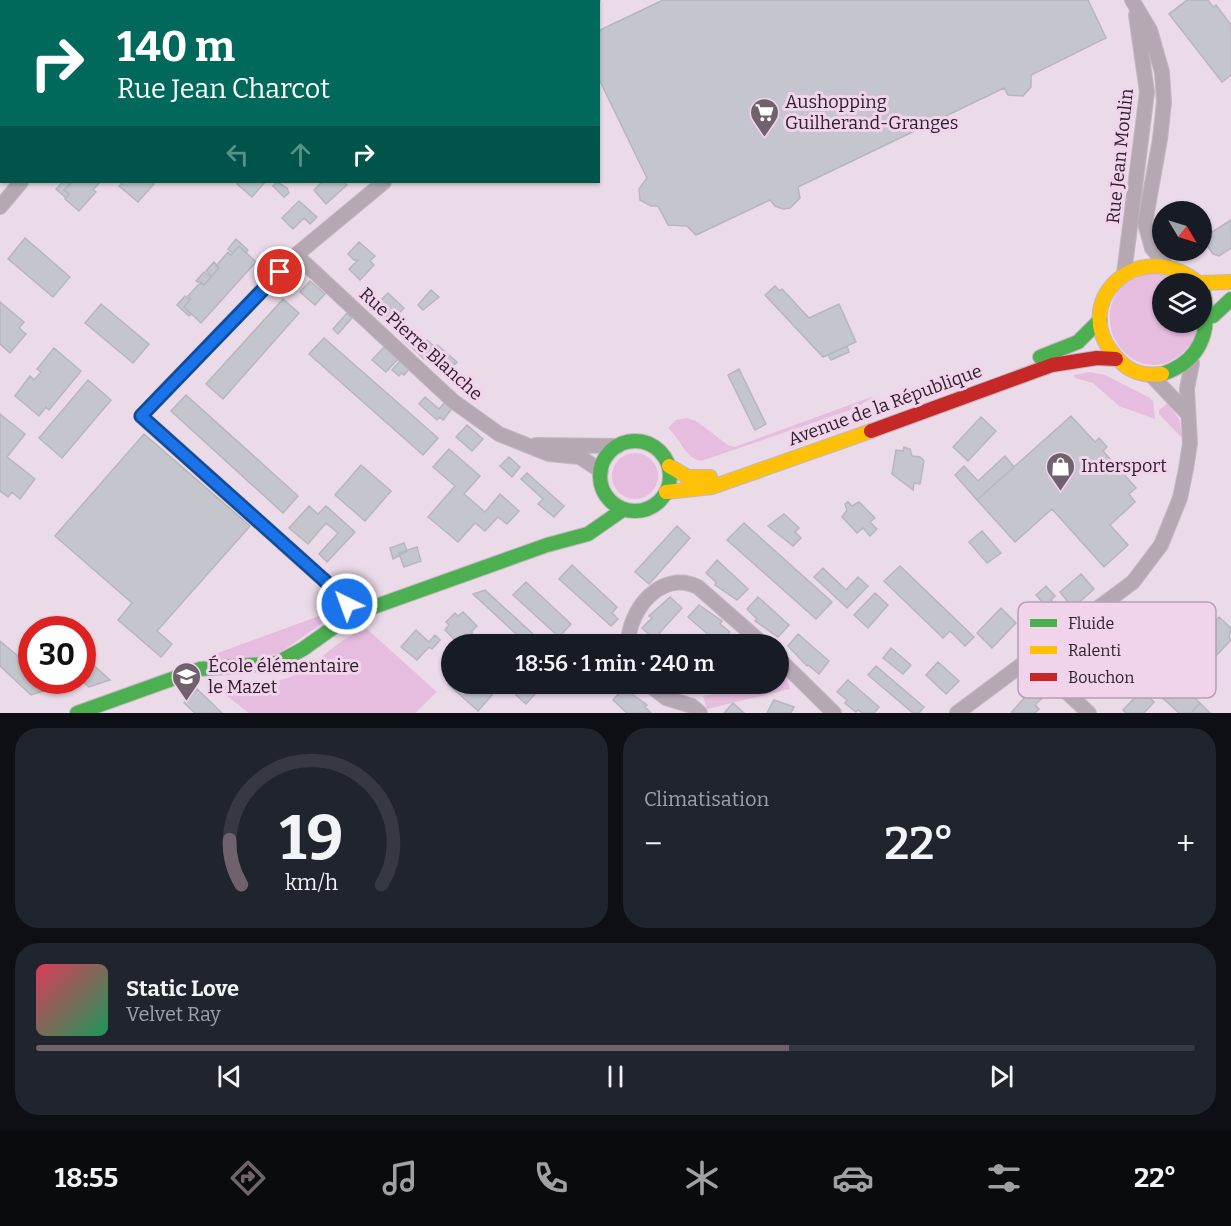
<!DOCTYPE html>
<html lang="fr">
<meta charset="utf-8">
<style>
body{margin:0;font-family:Bitter,serif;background:#20242c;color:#f1f3f6;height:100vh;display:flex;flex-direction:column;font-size:22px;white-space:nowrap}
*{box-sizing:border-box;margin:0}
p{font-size:20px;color:#9ea1a6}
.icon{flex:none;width:33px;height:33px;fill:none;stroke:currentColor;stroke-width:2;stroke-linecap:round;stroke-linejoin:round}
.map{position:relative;height:713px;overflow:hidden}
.drawer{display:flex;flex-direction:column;gap:15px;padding:15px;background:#0d0f14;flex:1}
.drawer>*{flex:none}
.banner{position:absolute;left:0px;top:0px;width:600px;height:183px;box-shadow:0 2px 4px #0004;background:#00695c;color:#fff;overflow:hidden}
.needle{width:39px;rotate:128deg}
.fabs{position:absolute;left:1152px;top:201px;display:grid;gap:12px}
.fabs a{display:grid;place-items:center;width:60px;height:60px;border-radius:50%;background:#171b24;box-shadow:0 2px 4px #0004;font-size:30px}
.speed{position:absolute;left:18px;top:616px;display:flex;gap:12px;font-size:30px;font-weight:700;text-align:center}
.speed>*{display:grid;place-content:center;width:78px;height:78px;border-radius:50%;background:#171b24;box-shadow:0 2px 4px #0004;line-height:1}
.speed .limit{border:9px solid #d22;background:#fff;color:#111}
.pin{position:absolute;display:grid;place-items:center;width:51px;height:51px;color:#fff;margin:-26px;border:3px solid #fff;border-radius:50%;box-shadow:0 2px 6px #0007}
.me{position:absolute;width:66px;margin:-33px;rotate:318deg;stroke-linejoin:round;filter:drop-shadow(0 0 4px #0008)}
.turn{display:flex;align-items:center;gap:21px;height:126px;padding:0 18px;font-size:27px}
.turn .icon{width:78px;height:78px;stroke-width:2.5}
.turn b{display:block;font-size:42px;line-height:51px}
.lanes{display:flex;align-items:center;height:57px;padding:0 18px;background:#0003;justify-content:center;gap:30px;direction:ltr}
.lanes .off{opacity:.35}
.big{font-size:45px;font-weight:600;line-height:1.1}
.drawer .widget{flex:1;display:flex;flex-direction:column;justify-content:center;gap:9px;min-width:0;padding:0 21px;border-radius:24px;background:#20242c}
.drawer .dial{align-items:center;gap:0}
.dial svg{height:156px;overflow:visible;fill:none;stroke:#363941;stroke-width:7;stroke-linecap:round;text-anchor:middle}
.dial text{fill:#f1f3f6;stroke:none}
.song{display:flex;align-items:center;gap:18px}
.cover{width:72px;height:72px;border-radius:9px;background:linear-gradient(135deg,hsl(350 70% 55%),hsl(150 70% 35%))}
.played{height:6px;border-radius:3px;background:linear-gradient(90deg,#70626d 65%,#363941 65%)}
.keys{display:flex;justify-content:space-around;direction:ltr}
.heat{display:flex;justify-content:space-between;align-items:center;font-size:33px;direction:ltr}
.drawer .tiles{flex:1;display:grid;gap:15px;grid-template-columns:1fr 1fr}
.widget:last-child{grid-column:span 2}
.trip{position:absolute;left:441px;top:634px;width:348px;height:60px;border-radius:30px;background:#171b24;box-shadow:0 2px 4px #0004;font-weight:600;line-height:60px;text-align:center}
.menu{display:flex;height:96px;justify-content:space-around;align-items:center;background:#090b0e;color:#9ea1a6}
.menu .icon{width:42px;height:42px}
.menu .active{color:#70626d}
.menu b{font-size:27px;color:#f1f3f6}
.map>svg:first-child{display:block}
.green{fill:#e6bddf}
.building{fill:#c5c6cd;stroke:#b6b7be;stroke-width:1.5}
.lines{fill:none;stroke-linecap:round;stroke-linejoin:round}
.street-casing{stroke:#c3b7c1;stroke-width:16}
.fast-casing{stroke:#c3b7c1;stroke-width:16}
.slow-casing{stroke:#c3b7c1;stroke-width:16}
.jam-casing{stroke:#c3b7c1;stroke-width:16}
.street{stroke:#b5a8b2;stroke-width:14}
.fast{stroke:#4caf50;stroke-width:14}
.slow{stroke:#ffc107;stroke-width:14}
.jam{stroke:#c62828;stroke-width:14}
.route-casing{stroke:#114b97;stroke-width:15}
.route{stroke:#1a73e8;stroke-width:10}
.labels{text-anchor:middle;stroke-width:6;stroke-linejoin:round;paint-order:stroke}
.poi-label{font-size:18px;fill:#2d222b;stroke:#f2d3ec;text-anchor:start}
.street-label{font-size:18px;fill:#2d222b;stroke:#f2d3ec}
.key{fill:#f2d3ec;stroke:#b79eb2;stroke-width:1.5}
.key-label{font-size:16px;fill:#2d222b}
</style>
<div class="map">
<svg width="1231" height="713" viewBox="0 0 1231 713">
<rect width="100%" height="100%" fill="#ebdae8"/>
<path class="green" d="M1148,272l27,4 11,7 -24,1v38h40c-4,15 -9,20 -20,31 -43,39 -98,-26 -59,-68 6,-5 18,-9 25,-13z
M1090,372l15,3 45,23 3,3 2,18 -36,-13 -26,-23 -18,-5 -1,-3z
M874,396l-18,12 -155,53c-16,-3 -21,-23 -33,-33l8,-8 11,-2 9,3 32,24 7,2z
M1168,403l11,16 4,20 -24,-25v-4z
M612 476a23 23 0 1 1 46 0a23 23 0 1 1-46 0Z
M322,615l2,7 -46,32 -60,6v-7z
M367,629l70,63 -22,21h-166l-35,-27c29,-1 61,0 87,-14 24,-14 38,-35 66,-43z
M787,677l3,12 -83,20 -4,-13 54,-12h21l1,-5z"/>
<path class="building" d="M663,0h425l18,38 -75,37v12l-8,9 -15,-1 -4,-7 -206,99 2,11 -10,10 -7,1 -8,-3 -5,-6 -74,35 -9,-9 -19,-1 -10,-19h-7l-11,-6 -1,-11 8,-11 -49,-101v-46z
M1187,0h21l5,7 3,-2 15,20v50l-9,7 -53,-68z
M0,19l2,1v61l-2,-2z
M63,182l8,1 -7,7 5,4 -3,4 -10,-9z
M73,182h27l-7,8 3,2 -17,19 -14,-12 4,-5 -5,-4z
M119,182h32l3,2 -16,18 -19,-16 3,-2z
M239,182h26l-13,15 -15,-13z
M277,182l10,6 2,5 -5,4 -11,-11z
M322,182h22l3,3 -21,19 -12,-14z
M299,201l18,16 -7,7 -6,-6 -11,11 -11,-11z
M1231,220v28l-12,8 -6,-2 -8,-12 1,-6z
M25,238l45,39 -17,20 -45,-38z
M236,239l12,11 -2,3 -7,-7 -7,7 -4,-4z
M359,242l16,14 -5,5 4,4 -14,15 -11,-11 9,-9h-4l-6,-6z
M239,246l17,16 -55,61 -17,-16 7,-8 -3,-3 13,-14 3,3 7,-8 8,-9 -3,-2 12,-14 3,3z
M214,262l5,6 -7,8 -6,-5z
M204,272l7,5 -7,8 -8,-4z
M310,281l15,13 -10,11 -15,-13z
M775,286l5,5 2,-2 27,29 30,-14 17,38 -33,15 -58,-62z
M431,290l8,7 -16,13 -5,-5z
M388,293l16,15 -12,13 -17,-15z
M185,296l5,4 -6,7 7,7 -2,2 -12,-11z
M283,299l16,14 -76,86 -17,-15z
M0,302l24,20 -5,6 7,6 -16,19 -10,-9z
M101,304l48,40 -16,19 -48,-40z
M347,313l5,5 -14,16 -5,-5z
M410,331l14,13 3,-4 8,7 -11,12 -21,-20z
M324,338l114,100 -15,17 -114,-101z
M437,345l20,17 -9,10 -20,-18z
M385,346l14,12 -13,14 -14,-12z
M847,346l2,6 -18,8 -3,-5z
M54,348l27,23 -32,39 -3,-3 -7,9 -24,-20 15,-20 4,4 7,-8 -4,-3z
M401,360l9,8 -6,7 -3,-2 -2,3 -7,-6z
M739,369l27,55 -11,6 -27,-55z
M88,380l23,20 -49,58 -23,-20z
M186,395l112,101 -15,17 -112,-102z
M425,397l14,12 7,-8 7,6 -10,13 -3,-3 -3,3 -18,-16z
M0,414l25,20 -18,23 28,22 -15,20 -8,-7 -4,5 -8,-6z
M1071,416l24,26 4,-4 8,9 -4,4 33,37 -7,6 6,8 -25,23 18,20 -24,22 -52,-58 -37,33 -38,-42z
M981,417l15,14 -28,30 -15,-14z
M467,425l16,14 -11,12 -16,-14z
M144,434l106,92 -93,105 15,13 -11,13 -43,-37 14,-17 -77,-67z
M904,447l6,2 2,7 8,1 4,4 -4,23 -6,-1 -1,7 -21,-16 4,-24 7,1z
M449,449l31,27 -16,18 21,18 15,-18 19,17 -12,13 -9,-7 -13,14 -10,-8 -17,19 -30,-25 27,-31 -22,-19z
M1005,456l9,11 -37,33 -22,-25 9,-9 14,15z
M509,457l11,10 -8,10 -12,-11z
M361,465l30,26 -26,30 -30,-26z
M527,473l37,33 -10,11 -16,-13 5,-5 -22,-20z
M848,502l4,4 7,-4 16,16 -5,4 7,7 -7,7 -7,-8 -6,5 -15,-16 5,-7 -2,-6z
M309,506l9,8 8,-8 29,26 -28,30 -8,-8 19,-21 -12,-10 -18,21 -19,-16z
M784,514l15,14 -4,4 6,6 -8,8 -25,-20z
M744,523l88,79 -16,17 -89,-79z
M677,526l13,12 -41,46 -14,-12z
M982,531l19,22 -14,10 -18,-21z
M404,543l3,8 -14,8 -3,-11z
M417,547l4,14 -17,6 -5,-14z
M717,560l31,29 -11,11 -22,-15 1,-3 -10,-9z
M572,565l45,42 -5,6 6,6 -7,7 -52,-47z
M900,566l74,71 -9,9 -15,-15 -7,7 -59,-57z
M823,568l23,22 12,-13 10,9 -21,22 -33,-31z
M1081,574l13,15 -21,19 -13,-16z
M526,582l45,42 -12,13 -46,-42z
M1046,586l9,10 -4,4 9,9 -6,6 -18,-20z
M485,590l60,55h-17l-55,-51z
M875,593l13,12 -20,23 -14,-13z
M670,597l12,11 -28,31 -12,-11 10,-10 -3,-2z
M758,597l31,28 -11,12 -23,-16 2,-2 -10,-10z
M699,605l23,16 -2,3 10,8 -11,12 -31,-27z
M1001,608l15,15 -24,25 -15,-15z
M463,612l14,14 -5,5v8h-8l-5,5 -14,-14 4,-5 -3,-3 9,-9 3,3z
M1219,617l12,11 -2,9 2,3 -46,49 -17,-16z
M416,630l13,12 6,-7 5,5 -8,9 -3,-2 -12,13 -16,-13z
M798,634l31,27 -10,13 -11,-9 -1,1 -19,-20z
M0,641l32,27v13h22l-1,7 -22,7 -31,-29z
M891,648l20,17 -8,9 -20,-16z
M84,658l6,4 20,18 -21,7 -7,-6z
M938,662l21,19 -13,13 -20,-19z
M876,666l48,41 -5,6h-6l-45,-38z
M1168,673l32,30 -9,10h-12l-26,-24z
M452,680v4h28l12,11 -14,16 -30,-27z
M848,680l31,27 -5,6h-12l-4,-3 -2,2 -11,-9 2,-3 -10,-8z
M523,684h21l-18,20 -10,-9z
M624,688l23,17 -2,2 6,6h-24l-14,-13z
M197,689l25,24h-27l-11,-10z
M1032,689l10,9 -7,7 4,4 -4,4h-24z
M1142,690l12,12 -10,11h-18l-3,-3z
M774,700l20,7 -3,6h-24z
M733,703l11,10h-20z
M1200,703l10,10h-19z"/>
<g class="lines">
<defs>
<path id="street" d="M420,0l2,2
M531,0l2,2
M1132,0l18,30 12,42 2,30 -4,37 -15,84 7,25 13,16
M182,2l2,-2
M285,2l1,-2
M591,2l2,-2
M0,207l21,-25
M296,255l157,146 46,33 50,20 31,3 21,14
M1124,274l23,-182 -11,-77
M1151,375l35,37
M536,445l82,1
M351,615l-8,-18 -19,-17 -183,-164 155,-161 88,-73
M628,645c0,-35 33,-76 70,-58l66,58
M778,658l56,55
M1031,659l58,54
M648,684l18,14 26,8 8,7
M957,713l176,-131 28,-37 19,-47 6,-29 4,-26 -3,-54 5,-26"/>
<path id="fast" d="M1213,316l18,-17
M1040,357l38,-15 22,-22
M1162,374c43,-14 50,-49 40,-88
M600 476a35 35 0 1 1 70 0a35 35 0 1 1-70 0Z
M77,713l123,-44 77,-6 26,-14 48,-34 196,-70 41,-11 36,-25"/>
<path id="slow" d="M1199,283l32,-1
M1162,374c-19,2 -32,-1 -45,-16 -51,-53 20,-126 83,-74
M669,466l19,11h22
M666,492l46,-5 159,-56"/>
<path id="jam" d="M871,431l181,-66 45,-7 19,1"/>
</defs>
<use href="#street" class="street-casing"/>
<use href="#fast" class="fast-casing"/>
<use href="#slow" class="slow-casing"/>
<use href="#jam" class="jam-casing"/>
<use href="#street" class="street"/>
<use href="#fast" class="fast"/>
<use href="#slow" class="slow"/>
<use href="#jam" class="jam"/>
</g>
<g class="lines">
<defs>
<path id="route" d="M280,272l-139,144 183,164 23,24"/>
</defs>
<use href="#route" class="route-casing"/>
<use href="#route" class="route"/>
</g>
<defs>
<symbol id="supermarket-pin" viewBox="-11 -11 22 30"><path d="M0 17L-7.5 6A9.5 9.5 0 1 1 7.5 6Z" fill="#70626d" stroke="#f2d3ec"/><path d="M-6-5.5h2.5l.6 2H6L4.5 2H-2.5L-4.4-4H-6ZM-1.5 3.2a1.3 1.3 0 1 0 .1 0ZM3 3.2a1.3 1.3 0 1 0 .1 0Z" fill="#fff"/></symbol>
<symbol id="shop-pin" viewBox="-11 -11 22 30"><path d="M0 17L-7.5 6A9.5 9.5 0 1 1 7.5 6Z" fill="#70626d" stroke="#f2d3ec"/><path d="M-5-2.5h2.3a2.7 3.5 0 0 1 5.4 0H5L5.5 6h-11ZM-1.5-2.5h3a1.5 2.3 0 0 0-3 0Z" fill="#fff"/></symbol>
<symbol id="school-pin" viewBox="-11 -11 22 30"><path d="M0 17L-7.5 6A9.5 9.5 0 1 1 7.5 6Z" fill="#70626d" stroke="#f2d3ec"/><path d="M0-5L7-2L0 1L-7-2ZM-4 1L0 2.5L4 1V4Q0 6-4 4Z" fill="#fff"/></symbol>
</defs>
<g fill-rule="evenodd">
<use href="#supermarket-pin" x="748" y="96" width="33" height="45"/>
<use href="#shop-pin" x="1044" y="450" width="33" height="45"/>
<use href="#school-pin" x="170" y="660" width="33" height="45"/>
</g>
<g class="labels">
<g class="poi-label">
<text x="785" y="108">Aushopping<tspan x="785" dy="21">Guilherand-Granges</tspan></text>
<text x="1081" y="472">Intersport</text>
<text x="208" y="672">École élémentaire<tspan x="208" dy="21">le Mazet</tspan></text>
</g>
<g class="street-label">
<text transform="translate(1120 156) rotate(-84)" y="6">Rue Jean Moulin</text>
<text transform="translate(421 344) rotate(42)" y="6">Rue Pierre Blanche</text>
<text transform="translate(885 405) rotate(-20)" y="6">Avenue de la République</text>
</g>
</g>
<rect x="1018" y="602" width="198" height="96" rx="9" class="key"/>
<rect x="1030" y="619" width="27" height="8" fill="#4caf50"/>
<rect x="1030" y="646" width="27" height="8" fill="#ffc107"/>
<rect x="1030" y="673" width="27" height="8" fill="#c62828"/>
<g class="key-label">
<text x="1068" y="629">Fluide</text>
<text x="1068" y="656">Ralenti</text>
<text x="1068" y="683">Bouchon</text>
</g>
</svg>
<div class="fabs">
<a><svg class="needle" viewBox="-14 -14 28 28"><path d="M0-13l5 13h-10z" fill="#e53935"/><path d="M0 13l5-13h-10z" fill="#9ea1a6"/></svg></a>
<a><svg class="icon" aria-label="layers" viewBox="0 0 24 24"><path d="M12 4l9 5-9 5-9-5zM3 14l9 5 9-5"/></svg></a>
</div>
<div class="speed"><div class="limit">30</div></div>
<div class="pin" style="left:280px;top:272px;background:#d93025"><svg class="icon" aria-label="arrive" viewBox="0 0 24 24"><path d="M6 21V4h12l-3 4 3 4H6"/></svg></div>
<svg class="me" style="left:347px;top:604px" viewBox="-20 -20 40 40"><circle r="17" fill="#1a73e8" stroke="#fff" stroke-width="3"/><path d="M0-11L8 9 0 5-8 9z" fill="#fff"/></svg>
<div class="trip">18:56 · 1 min · 240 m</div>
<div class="banner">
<div class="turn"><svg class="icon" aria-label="right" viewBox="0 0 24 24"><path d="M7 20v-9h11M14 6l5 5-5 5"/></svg><div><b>140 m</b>Rue Jean Charcot</div></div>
<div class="lanes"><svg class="icon off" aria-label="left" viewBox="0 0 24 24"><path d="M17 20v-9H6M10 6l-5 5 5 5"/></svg><svg class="icon off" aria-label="ahead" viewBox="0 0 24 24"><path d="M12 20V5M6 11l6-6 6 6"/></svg><svg class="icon" aria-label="right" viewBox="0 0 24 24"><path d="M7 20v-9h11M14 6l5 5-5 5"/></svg></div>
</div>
</div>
<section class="drawer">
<div class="tiles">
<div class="widget dial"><svg viewBox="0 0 100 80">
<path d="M14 69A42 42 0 1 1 86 69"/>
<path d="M14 69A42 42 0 0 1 8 46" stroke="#70626d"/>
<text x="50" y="56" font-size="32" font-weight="700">19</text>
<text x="50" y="72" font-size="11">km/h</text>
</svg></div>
<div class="widget"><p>Climatisation</p>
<div class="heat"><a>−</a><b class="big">22°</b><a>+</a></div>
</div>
<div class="widget">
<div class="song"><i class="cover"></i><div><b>Static Love</b><p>Velvet Ray</p></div></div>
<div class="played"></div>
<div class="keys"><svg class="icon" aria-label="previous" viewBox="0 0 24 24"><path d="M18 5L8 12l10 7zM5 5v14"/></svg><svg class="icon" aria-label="pause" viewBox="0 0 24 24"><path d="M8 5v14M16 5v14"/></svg><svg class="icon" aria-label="next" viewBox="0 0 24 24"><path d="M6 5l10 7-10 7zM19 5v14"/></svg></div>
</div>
</div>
</section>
<nav class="menu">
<b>18:55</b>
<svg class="icon active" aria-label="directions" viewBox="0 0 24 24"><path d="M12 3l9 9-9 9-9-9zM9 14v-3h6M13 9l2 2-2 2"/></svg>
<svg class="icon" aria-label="music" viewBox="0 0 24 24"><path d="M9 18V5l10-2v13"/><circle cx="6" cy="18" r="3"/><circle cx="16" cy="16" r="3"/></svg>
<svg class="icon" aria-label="phone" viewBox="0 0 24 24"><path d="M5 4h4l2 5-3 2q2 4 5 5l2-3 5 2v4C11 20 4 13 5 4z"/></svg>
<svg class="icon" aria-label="climate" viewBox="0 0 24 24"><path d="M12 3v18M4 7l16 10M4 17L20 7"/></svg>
<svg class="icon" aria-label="car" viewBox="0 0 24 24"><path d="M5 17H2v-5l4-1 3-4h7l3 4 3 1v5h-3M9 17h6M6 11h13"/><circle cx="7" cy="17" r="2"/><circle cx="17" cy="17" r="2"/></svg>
<svg class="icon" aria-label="filters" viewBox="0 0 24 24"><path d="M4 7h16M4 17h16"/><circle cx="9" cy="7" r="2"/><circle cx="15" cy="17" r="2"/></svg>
<b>22°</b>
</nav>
